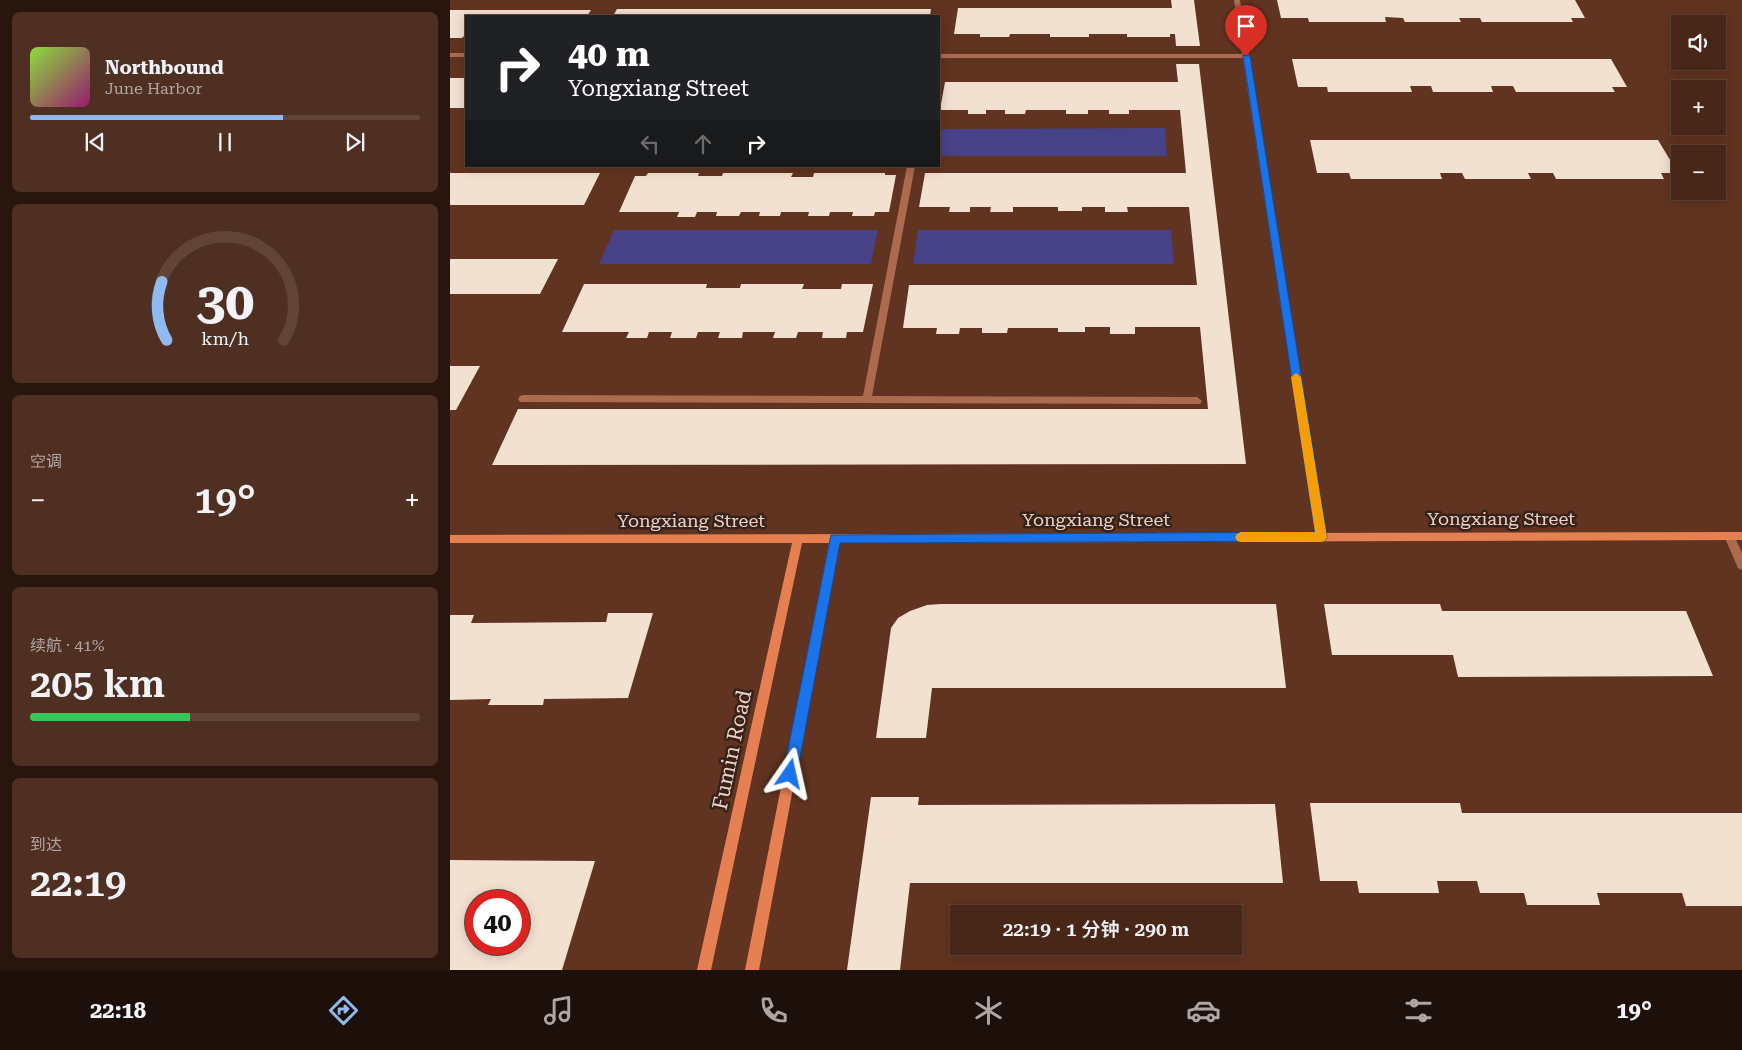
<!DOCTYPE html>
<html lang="zh">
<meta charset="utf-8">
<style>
body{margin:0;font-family:"Roboto Serif","Noto Sans SC",serif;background:#4f2f21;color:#f1f3f6;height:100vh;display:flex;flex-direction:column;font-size:19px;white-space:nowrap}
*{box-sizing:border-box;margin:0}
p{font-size:16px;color:#b1a5a2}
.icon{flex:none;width:28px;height:28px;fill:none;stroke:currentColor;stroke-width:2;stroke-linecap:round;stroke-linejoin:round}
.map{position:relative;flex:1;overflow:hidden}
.drawer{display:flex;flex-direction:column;gap:12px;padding:12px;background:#28150d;width:450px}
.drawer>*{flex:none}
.banner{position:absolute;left:15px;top:15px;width:475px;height:152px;border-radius:0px;box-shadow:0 2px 12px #0003,0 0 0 1px #604437;background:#202124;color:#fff;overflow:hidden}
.controls{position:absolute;left:1221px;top:15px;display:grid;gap:10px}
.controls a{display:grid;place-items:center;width:55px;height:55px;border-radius:0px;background:#482718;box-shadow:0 2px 12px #0003,0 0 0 1px #604437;font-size:25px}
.speed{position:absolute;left:15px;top:890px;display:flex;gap:10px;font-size:25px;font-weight:700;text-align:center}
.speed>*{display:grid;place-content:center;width:65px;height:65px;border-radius:50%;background:#482718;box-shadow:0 2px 12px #0003,0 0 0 1px #604437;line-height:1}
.speed .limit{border:8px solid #d22;background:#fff;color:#111}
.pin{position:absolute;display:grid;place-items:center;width:42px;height:42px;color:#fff;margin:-51px -21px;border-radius:50% 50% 50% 0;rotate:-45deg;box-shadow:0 0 5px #0007}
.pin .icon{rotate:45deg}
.me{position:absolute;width:55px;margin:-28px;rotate:11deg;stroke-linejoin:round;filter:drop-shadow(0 0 4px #0008)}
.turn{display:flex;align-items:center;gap:18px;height:105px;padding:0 20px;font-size:22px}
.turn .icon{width:65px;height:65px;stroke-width:2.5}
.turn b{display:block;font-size:35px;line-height:42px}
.lanes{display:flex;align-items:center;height:48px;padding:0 20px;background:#0003;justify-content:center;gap:25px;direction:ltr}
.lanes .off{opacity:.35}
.big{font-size:38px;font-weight:600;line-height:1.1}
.drawer .tile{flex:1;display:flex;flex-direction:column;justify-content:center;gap:8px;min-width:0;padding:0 18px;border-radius:8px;background:#4f2f21}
.drawer .dial{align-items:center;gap:0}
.dial svg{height:130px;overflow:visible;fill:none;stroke:#604437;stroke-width:7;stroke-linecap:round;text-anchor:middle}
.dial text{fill:#f1f3f6;stroke:none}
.song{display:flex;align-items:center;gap:15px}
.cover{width:60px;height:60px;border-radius:8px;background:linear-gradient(135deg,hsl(90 70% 55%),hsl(320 70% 35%))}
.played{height:5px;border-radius:2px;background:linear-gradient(90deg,#90b9f0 65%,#604437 65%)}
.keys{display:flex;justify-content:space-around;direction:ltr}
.heat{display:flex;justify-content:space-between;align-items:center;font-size:28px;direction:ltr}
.charge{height:8px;border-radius:4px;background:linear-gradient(90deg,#34c759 41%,#604437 0)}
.trip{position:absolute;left:500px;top:905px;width:292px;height:50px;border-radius:0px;background:#482718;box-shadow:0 2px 12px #0003,0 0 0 1px #604437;font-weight:600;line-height:50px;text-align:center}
.tabs{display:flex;height:80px;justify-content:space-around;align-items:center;background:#1d100a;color:#b1a5a2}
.tabs .icon{width:35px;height:35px}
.tabs .on{color:#90b9f0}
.tabs b{font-size:22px;color:#f1f3f6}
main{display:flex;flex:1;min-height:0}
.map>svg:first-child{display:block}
.green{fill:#474187}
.building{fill:#f2e0d0;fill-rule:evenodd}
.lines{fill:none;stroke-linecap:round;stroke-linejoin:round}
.lane{fill:#ac6b4f;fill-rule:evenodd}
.street{fill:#ac6b4f;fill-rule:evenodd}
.secondary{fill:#e68052;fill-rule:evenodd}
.route{fill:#1a73e8;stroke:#114b97}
.slow{fill:#f59e0b}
.labels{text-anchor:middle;stroke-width:5;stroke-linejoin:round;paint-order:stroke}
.street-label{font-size:18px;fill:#eed1c6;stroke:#372219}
.near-street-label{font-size:21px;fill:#eed1c6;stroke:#372219}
</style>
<main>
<section class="drawer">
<div class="tile">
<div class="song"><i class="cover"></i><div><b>Northbound</b><p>June Harbor</p></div></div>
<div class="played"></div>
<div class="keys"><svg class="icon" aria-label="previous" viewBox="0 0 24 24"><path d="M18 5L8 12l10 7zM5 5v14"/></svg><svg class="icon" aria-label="pause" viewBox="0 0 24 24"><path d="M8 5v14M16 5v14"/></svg><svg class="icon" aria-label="next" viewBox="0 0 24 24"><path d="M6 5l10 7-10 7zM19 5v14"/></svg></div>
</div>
<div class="tile dial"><svg viewBox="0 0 100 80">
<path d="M14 69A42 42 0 1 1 86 69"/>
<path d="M14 69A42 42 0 0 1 11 33" stroke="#90b9f0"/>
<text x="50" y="56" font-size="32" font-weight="700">30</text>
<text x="50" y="72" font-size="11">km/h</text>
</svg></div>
<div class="tile"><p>空调</p>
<div class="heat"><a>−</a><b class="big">19°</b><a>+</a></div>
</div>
<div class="tile"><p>续航 · 41%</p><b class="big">205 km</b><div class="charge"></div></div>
<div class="tile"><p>到达</p><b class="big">22:19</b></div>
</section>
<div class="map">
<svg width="1292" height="970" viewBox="0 0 1292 970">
<rect width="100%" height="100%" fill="#603420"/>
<path class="green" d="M715,128l2,28h-228v-27z
M164,230h264l-7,34h-272z
M468,230h253l3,34h-261z"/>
<path class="building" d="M721,0h23l6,46h-24l-1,-12h-5v3h-43v-3h-38v3h-39v-3h-40l-1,3h-29v-3h-26l4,-26h214z
M827,0h298l10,18h-14l2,4h-91l-2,-4h-21l2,4h-56l-2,-4 -18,-1 1,5h-77l-1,-4h-27z
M167,9h314l-1,7h-317z
M0,10h141l-4,6h-121v18l-4,4h-12z
M842,59h319l16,28h-15l3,5h-99l-3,-6h-22l2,6h-60l-2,-6h-21l2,6h-84l-1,-5h-29z
M726,64h23l47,400 -754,1 26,-56h690l-8,-82h-65v7h-25v-7h-25v5h-27v-4h-50l-1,5h-25v-5h-22l-1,6h-23l1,-6h-34l6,-43h288l-8,-78h-62l1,5h-23v-5h-23v4h-24v-4h-45v5h-23l1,-5h-21v5h-21l1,-5h-31l6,-34h261l-6,-63h-51v4h-20v-4h-21v4h-22v-4h-40l-1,4h-20v-4h-19v4h-18v-4h-28l5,-28h233z
M0,78h16v30h-16z
M860,140h348l20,33h-17l3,6h-108l-3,-6h-25l3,6h-66l-3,-6h-22l2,6h-91l-2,-6h-32z
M0,173h150l-16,32h-134z
M198,173h51l-1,3h24l1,-3h70l-2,4h22l1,-4h71v2h11l-7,37h-14l-1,4h-22l1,-4h-23l-1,4h-21l1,-4h-28l-1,4h-21l1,-4h-19l-2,4h-23l1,-4h-20l-2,5h-18l2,-5h-60l16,-36h11z
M0,259h108l-18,35h-90z
M134,284h123l-1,4h34l1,-4h63l-2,5h39l1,-5h31l-10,48h-16l-1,6h-24l1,-6h-25l-2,6h-23l2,-6h-32l-1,6h-24l2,-6h-22l-2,6h-26l2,-6h-23l-2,6h-21l3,-6h-67z
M0,366h30l-24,44h-6z
M491,604h335l10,84h-354l-6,50h-50l15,-110 7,-10 12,-7 17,-6z
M874,604h116l2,7h244l27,65 -255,1 -5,-22h-121z
M158,613h45l-25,85 -84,1 -1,6h-55l3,-6 -41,1v-85h24l-3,8 135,-1z
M421,797h48l-1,8 357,-1 8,79h-373l-10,87h-53z
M860,803h150l2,10h280v93h-56l-4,-13h-85l3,12h-73l-3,-12h-44l-3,-12h-40l2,12h-80l-2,-12h-37z
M0,860l145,1 -33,109h-112zM26,901h43v43h-43z"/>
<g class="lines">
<path class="lane" d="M0,53h16v4h-16z
M489,54h307l3,2 -3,2h-307z
M457,166h8l-43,230 325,1 5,4 -2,3 -680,-2 -2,-3 2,-3 3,-1 340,1z
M1279,532l4,1 9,20v17l-4,-2 -14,-32 1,-3z"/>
<path class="street" d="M784,0h6l86,537 -1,3 -4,1 -4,-1 -1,-3z"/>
<path class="secondary" d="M1292,532v8l-903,3 -80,427h-14l84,-427h-27l-91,427h-14l95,-427h-342v-8z"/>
</g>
<path class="route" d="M793,55l7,1 77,481 -2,4 -485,2 -43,231 -2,5 -5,2 -5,-2 -2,-5 48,-239 484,-3z"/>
<path class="slow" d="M846,373l5,4 26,160 -2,4 -4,1h-80l-4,-1 -2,-4 2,-3 4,-2h74l-24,-155z"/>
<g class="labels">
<g class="street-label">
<text x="1051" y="525">Yongxiang Street</text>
<text x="646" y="526">Yongxiang Street</text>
<text x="241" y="527">Yongxiang Street</text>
</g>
<g class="near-street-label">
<text transform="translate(282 750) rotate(-78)" y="7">Fumin Road</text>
</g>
</g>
</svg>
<div class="controls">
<a><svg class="icon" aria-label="sound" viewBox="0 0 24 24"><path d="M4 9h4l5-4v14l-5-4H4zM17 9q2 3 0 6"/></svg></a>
<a>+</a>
<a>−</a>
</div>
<div class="speed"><div class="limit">40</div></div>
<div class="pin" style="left:796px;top:56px;background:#d93025"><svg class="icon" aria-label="arrive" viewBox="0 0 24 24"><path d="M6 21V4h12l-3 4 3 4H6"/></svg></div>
<svg class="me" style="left:340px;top:774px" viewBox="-20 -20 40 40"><path d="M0-17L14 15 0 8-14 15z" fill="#1a73e8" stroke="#fff" stroke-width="4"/></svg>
<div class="trip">22:19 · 1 分钟 · 290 m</div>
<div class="banner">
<div class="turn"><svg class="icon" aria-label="right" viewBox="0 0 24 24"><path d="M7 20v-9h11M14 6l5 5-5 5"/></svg><div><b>40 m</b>Yongxiang Street</div></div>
<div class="lanes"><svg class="icon off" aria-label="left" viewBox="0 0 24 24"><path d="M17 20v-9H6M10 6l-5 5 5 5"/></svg><svg class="icon off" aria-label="ahead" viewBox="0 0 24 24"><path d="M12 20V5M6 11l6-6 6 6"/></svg><svg class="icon" aria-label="right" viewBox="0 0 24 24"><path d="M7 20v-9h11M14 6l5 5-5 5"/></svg></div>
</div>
</div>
</main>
<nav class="tabs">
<b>22:18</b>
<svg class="icon on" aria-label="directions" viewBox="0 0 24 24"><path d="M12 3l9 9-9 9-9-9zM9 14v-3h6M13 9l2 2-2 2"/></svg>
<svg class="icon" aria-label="music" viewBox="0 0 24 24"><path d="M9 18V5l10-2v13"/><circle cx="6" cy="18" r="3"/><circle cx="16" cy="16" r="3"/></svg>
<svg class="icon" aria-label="phone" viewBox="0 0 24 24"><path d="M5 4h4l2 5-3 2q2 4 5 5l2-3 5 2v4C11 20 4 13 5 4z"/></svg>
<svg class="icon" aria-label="climate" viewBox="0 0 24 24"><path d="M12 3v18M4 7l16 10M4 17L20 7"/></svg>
<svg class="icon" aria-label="car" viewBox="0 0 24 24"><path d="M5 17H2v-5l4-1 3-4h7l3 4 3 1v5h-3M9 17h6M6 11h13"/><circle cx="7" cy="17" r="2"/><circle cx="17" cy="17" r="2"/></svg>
<svg class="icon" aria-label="filters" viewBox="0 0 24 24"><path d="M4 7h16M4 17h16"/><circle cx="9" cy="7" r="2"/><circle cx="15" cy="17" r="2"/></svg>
<b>19°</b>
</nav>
